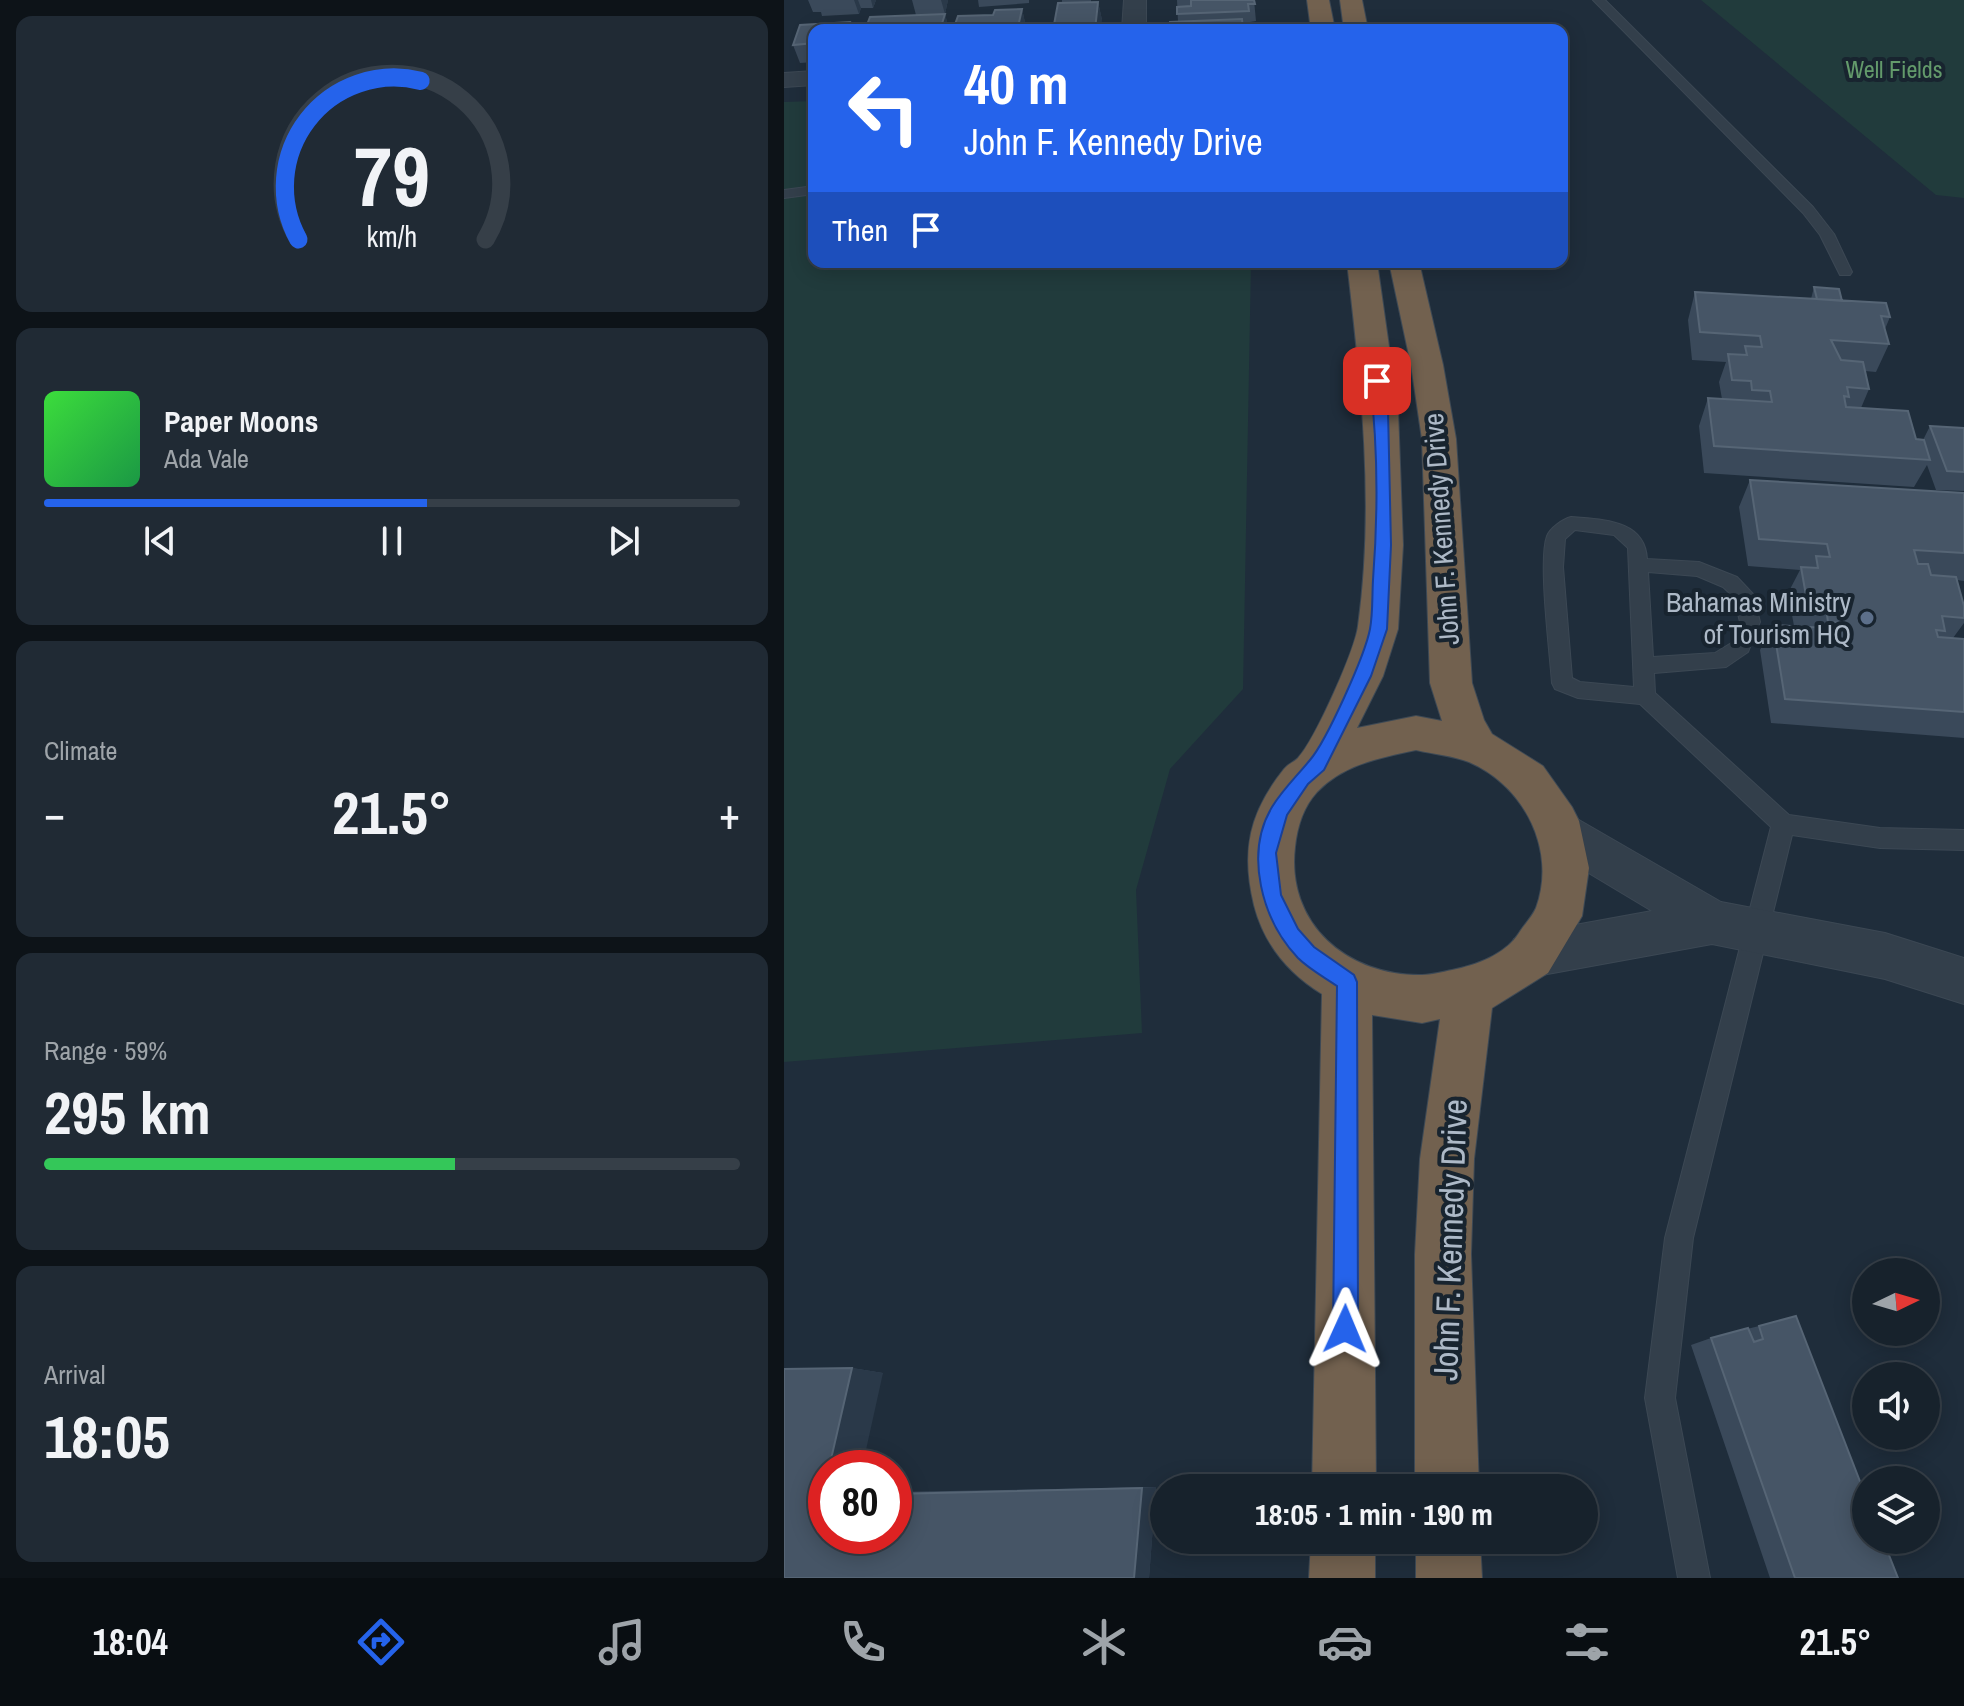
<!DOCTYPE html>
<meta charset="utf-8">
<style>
body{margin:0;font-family:"Archivo Narrow",sans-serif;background:#202a34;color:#f1f3f6;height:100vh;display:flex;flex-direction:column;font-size:30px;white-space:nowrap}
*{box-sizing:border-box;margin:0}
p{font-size:26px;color:#9ea4a9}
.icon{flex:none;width:44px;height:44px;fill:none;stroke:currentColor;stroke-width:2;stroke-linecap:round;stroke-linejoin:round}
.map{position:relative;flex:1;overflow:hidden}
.sheet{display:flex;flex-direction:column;gap:16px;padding:16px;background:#0d1318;width:784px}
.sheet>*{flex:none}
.hud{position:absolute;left:24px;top:24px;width:760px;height:244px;border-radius:16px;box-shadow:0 4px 20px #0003,0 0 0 2px #363f48;background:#2563eb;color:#fff;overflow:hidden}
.needle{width:52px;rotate:85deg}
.tools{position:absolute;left:1068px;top:1258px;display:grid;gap:16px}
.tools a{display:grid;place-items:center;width:88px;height:88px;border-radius:50%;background:#17222c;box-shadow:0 4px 20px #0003,0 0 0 2px #363f48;font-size:40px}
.speed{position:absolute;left:24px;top:1450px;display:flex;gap:16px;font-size:40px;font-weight:700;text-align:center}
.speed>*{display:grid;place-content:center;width:104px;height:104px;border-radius:50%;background:#17222c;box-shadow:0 4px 20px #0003,0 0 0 2px #363f48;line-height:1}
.speed .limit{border:12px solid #d22;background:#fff;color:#111}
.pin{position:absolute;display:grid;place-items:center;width:68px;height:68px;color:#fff;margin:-34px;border-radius:16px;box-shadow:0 4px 12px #0006}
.me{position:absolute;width:88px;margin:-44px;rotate:1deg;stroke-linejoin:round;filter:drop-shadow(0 0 6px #0008)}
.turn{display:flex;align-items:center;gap:28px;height:168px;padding:0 24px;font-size:36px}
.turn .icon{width:104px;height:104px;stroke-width:2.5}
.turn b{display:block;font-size:56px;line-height:68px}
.then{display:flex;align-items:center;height:76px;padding:0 24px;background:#0003;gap:16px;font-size:30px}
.big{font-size:60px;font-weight:700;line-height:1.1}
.sheet .card{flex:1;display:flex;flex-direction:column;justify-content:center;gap:12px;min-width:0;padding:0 28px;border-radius:16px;background:#202a34}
.sheet .dial{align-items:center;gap:0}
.dial svg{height:208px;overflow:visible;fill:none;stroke:#363f48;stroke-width:7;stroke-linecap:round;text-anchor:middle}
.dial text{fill:#f1f3f6;stroke:none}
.song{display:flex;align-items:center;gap:24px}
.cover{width:96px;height:96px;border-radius:12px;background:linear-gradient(135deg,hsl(120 70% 55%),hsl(140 70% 35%))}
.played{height:8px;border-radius:4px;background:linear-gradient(90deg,#2563eb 55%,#363f48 55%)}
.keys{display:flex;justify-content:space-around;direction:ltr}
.heat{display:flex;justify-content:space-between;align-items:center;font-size:44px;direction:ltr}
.charge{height:12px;border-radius:6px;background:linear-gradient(90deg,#34c759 59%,#363f48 0)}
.trip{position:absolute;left:366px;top:1474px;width:448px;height:80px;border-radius:40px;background:#17222c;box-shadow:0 4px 20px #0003,0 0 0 2px #363f48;font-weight:700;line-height:80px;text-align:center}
.tabs{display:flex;height:128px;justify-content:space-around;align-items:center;background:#090e12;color:#9ea4a9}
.tabs .icon{width:56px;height:56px}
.tabs .selected{color:#2563eb}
.tabs b{font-size:36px;color:#f1f3f6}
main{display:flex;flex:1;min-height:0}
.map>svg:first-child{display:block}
.green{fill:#213b3c}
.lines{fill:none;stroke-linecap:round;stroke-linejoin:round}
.lane-casing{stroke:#3c4854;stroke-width:2}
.street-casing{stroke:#3c4854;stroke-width:2}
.highway-casing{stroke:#3d4955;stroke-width:2}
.lane{fill:#333f4b;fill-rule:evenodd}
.street{fill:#333f4b;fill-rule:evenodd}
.highway{fill:#72614f;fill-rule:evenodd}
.wall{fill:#3a495a}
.shaded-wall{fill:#2a3949}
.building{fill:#465566;stroke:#566575;stroke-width:2}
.route{fill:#2563eb;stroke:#184099;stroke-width:2}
.service-dot{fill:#5c6f8a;stroke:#18242f;stroke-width:3}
.labels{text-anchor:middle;stroke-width:8;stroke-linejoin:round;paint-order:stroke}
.far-park-label{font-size:24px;fill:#639a6b;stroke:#18242f}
.street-label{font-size:28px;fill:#adb9c7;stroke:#18242f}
.poi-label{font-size:28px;fill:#adb9c7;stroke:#18242f;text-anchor:end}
.near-street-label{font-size:34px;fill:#adb9c7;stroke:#18242f}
</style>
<main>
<section class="sheet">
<div class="card dial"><svg viewBox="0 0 100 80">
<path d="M14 69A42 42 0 1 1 86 69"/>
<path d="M14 69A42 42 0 0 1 61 8" stroke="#2563eb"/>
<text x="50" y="56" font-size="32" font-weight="700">79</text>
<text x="50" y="72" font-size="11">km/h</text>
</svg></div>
<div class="card">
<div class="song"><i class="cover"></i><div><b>Paper Moons</b><p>Ada Vale</p></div></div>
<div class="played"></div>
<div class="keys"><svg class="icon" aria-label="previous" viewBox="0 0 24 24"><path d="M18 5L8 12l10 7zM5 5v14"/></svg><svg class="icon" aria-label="pause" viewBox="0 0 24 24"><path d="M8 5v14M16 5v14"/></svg><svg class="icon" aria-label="next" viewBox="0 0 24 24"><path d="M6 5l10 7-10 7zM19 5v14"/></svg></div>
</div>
<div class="card"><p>Climate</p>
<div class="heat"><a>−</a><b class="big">21.5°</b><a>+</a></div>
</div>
<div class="card"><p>Range · 59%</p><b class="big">295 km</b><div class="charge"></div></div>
<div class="card"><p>Arrival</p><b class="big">18:05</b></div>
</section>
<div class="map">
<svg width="1180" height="1578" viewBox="0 0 1180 1578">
<rect width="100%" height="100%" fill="#1f2d3b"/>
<path class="green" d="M917,0h263v198l-28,-3z
M30,101v161h437l-8,427 -73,80 -34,121 6,143 -358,29v-960z"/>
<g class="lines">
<defs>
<path id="lane" d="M809,0h12l208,207 21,27 18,38 -2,3h-10l-20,-40 -17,-22z
M30,186v8l-30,4v-8z
M787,517c31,3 74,2 76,42l52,3 38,15 16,17 7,28 -12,30 -22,15 -72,6 1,20 134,122 91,13 84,2v20l-84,-2 -88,-13 -99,403 -18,160 35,180h-32l-33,-180 20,-160 106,-411 -131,-123 -62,-6 -23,-9 -3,-6c-2,-30 -14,-123 -5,-147 3,-8 16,-17 24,-19zM791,530l39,5 14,13 6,139 -54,-5 -8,-4 -9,-111 2,-28zM864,572l49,4 26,11 11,10 6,25 -7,20 -18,11 -62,4z"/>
<path id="street" d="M340,0h22v30h-24z
M30,71v14l-30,2v-14z
M779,814l16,6 142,82 164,31 79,25v46l-79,-25 -173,-35 -181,33 -17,-6 -7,-16 7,-16 17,-6 121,-22 -105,-63 -7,-14 7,-14z"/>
<path id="highway" d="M523,0h22l6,30h-24z
M556,0h22l6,30h-24z
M563,262h30l21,148 5,135 -5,84 -15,47 -26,52 59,-12 26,5 -12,-38 -8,-244 -11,-74 -22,-103h30l24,103 13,74 16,244 12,37 8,14 51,32 29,41 7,14 10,47 -7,48 -34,57 -56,35 -18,151 -3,95 8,234h-64v-234l5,-95 20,-140 -18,4 -50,-8 4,473h-64l10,-494c-34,-21 -58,-50 -68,-89 -13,-54 -5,-92 30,-136 4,-5 10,-7 14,-11 17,-18 57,-108 60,-132 17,-121 3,-244 -11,-364zM632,750c17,4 38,6 53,12 56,24 88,89 67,146 -4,9 -12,17 -17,25 -14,22 -43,32 -67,37 -10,2 -21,5 -30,5 -75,1 -136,-51 -127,-128 2,-19 8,-40 22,-55 27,-28 63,-34 99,-42z
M527,1540h64v38h-66z
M632,1540h64l2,38h-66z"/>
</defs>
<use href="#lane" class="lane-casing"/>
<use href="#street" class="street-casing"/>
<use href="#highway" class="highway-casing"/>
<use href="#lane" class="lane"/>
<use href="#street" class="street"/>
<use href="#highway" class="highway"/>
</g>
<path class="wall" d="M24,0h68l-3,8h-12l-2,6 -37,2 -1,-4h-8z
M120,0h44l-3,14 4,16h-84l51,-15 -4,-15z
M194,0h51v3l-50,4z
M278,0h29v2h7l4,18 -40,-17z
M393,0h77l2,21 -6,1 1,7 -8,1 -65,-8z
M238,9l4,18v3h-73l40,-15z
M66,22l4,8h-40v32l-14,1 -7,-18 7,-20z
M1030,287l28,14 48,16 -5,12 4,15 -13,28 -11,-1 4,18 -8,19 55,31 7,1 7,-14 34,2v63l-28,-1 -9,-25 -13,22 -210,-14 -5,-47 9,-28 14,1 -3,-17 7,-20 -34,-2 -4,-40 7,-28 116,7z
M966,480l214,13v88l-7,-1 7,26v17l-11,15 11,1v99l-193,-15 -11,-73 13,-25 21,1 -6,-33 12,-23 -52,-4 -9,-59z
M975,1326l139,252h-128l-79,-233 20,-7z
M68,1368l31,5 -57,95v68h68v-44l262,-5 -7,91h-365z"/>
<path class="shaded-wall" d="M70,0h4l3,8 -2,6z
M87,0h5l-3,8z
M157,0h7l-3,14z
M314,2l4,18 -1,10h-6z
M238,9l4,18v3h-8v-3z
M161,14l4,16h-9z
M68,1368l31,5 -21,95h-33z
M372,1487l-7,91h-15l8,-90z"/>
<path class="building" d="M407,0h63l1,4h-7l1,7 -72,3v-7l14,-1z
M314,2l-3,28h-42l5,-27z
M238,9l-4,18 -43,1 -1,2h-21l5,-14 35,-1 2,-5z
M161,14l-5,16h-17l1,-3 -23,1 -1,2h-35l5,-13z
M458,19l1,11h-73v-8z
M66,22l-2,8h-34v13l-21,2 7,-20z
M1030,287l25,2 3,12 -25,-2z
M911,292l191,11 4,14 -9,-1 8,28 -58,-4 10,20 22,2 6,27 -22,-2 2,10 -5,-1 2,11 62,4 8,28 8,1 6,20 -216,-14 -6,-48 64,4 -2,-11 -18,-1 -1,-9 -19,-1 -4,-26 19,1 -2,-9 17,1 -2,-11 -60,-4z
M1146,426l34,2v44l-17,-1z
M966,480l214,13v60l-50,-3 4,14h10l3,11 25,2 8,29v12l-22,-2 3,15 -9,-1 2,7 26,2v73l-179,-13 -12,-74 72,4 -1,-6 -16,-1 -2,-14 -18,-1 -7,-40 17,1 -2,-12 14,1 -3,-13 -68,-5z
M1012,1316l70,181v43h17l15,38h-103l-84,-240 37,-10 6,14 9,-3 -4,-13z
M68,1368l-23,100h-3v14l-3,13h3v41h68v-42l248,-6 -8,90h-350v-209z"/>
<path class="route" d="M593,377l7,4 4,29 3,135 -4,84 -16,47 -47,94 -16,14 -21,31 -11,38 5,42 17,34 16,18 40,28 3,7 1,347 -4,8 -9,4 -8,-4 -4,-8 4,-343c-13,-9 -28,-17 -39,-28 -36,-38 -54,-104 -26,-151 11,-18 25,-31 38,-47 17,-20 55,-105 60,-131 3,-16 2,-33 3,-49 5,-65 5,-134 -3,-199z"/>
<circle class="service-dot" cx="1083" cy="618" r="8"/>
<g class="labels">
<g class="far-park-label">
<text x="1110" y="78">Well Fields</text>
</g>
<g class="street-label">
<text transform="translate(657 529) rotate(-94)" y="10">John F. Kennedy Drive</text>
</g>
<g class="poi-label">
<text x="1067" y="612">Bahamas Ministry<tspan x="1067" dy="32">of Tourism HQ</tspan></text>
</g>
<g class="near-street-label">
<text transform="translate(666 1240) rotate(-88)" y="12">John F. Kennedy Drive</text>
</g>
</g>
</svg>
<div class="tools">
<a><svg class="needle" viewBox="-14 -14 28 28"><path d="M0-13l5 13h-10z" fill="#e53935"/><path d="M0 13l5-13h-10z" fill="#9ea4a9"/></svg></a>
<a><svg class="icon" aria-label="sound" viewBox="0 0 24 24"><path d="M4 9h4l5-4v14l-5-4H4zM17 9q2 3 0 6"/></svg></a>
<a><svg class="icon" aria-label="layers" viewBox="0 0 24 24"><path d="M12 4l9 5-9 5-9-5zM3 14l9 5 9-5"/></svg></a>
</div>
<div class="speed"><div class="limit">80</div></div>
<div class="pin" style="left:593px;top:381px;background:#d93025"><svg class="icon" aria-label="arrive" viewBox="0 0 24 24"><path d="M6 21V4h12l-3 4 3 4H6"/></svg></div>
<svg class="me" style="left:561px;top:1329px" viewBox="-20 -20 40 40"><path d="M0-17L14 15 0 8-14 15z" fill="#2563eb" stroke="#fff" stroke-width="4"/></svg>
<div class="trip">18:05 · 1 min · 190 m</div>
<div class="hud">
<div class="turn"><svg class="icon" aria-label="left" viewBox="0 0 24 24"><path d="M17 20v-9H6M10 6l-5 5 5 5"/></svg><div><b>40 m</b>John F. Kennedy Drive</div></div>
<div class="then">Then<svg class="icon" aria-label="arrive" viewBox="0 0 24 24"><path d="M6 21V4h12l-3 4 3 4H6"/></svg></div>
</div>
</div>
</main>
<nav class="tabs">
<b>18:04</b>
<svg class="icon selected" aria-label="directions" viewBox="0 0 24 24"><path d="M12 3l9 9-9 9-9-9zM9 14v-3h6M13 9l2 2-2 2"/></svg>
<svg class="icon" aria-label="music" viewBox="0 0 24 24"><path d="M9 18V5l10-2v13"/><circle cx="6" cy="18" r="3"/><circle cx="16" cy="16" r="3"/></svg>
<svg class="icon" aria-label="phone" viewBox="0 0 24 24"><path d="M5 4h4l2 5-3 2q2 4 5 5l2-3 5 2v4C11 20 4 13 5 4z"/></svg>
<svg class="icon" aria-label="climate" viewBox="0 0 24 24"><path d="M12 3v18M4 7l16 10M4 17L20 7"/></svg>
<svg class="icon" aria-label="car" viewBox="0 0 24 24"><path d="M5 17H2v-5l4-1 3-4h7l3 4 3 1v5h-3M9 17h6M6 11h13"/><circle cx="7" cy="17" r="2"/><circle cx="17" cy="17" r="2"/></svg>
<svg class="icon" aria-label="filters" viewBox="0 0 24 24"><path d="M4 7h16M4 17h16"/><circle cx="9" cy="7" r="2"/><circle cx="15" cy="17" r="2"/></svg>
<b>21.5°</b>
</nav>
